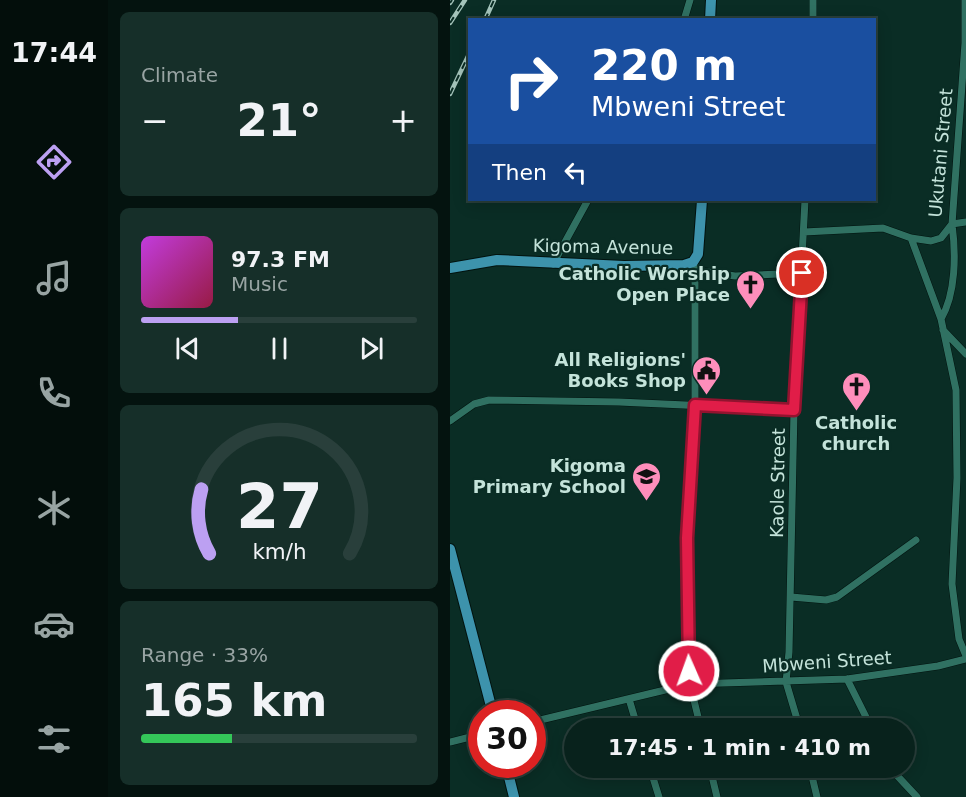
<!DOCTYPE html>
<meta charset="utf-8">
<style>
body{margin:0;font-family:"DejaVu Sans",sans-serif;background:#162f29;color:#f1f3f6;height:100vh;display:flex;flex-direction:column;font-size:22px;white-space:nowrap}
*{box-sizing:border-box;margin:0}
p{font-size:20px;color:#98a4a3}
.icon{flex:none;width:33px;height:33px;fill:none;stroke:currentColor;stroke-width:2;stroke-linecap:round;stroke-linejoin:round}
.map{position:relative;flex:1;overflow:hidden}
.drawer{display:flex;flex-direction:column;gap:12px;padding:12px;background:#04130f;width:342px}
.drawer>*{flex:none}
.top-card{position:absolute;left:18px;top:18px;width:408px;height:183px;border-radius:0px;box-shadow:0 3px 15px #0003,0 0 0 2px #293f3b;background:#1a4fa0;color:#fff;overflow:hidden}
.speed{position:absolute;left:18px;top:700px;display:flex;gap:12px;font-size:30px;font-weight:700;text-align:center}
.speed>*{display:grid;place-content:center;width:78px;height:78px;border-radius:50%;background:#08221c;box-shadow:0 3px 15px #0003,0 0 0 2px #293f3b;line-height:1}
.speed .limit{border:9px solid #d22;background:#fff;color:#111}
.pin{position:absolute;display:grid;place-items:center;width:51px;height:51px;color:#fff;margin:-26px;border:3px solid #fff;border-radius:50%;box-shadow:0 2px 6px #0007}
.me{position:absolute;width:66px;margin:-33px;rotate:358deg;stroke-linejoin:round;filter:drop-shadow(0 0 4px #0008)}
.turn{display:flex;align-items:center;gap:21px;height:126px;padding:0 24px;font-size:27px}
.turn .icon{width:78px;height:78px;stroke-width:2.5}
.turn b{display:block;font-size:42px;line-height:51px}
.then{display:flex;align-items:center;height:57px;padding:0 24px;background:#0003;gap:12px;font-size:22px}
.big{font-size:45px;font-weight:700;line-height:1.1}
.drawer .card{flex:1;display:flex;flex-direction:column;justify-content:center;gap:9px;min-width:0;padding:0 21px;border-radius:9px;background:#162f29}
.drawer .dial{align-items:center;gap:0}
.dial svg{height:156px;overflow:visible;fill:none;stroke:#293f3b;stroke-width:7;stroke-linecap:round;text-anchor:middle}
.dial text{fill:#f1f3f6;stroke:none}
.song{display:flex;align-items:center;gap:18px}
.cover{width:72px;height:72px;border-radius:9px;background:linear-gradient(135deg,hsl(290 70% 55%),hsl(340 70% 35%))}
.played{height:6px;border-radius:3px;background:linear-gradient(90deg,#bca0f2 35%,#293f3b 35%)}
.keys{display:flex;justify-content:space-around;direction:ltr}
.heat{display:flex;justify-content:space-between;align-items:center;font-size:33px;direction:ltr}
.charge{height:9px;border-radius:4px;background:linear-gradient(90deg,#34c759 33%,#293f3b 0)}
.trip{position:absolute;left:114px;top:718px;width:351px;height:60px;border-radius:30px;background:#08221c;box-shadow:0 3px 15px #0003,0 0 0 2px #293f3b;font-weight:700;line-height:60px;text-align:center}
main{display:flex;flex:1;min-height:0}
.tab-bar{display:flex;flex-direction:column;width:108px;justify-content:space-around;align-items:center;background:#030e0b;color:#98a4a3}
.tab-bar .icon{width:42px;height:42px}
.tab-bar .on{color:#bca0f2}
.tab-bar b{font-size:27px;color:#f1f3f6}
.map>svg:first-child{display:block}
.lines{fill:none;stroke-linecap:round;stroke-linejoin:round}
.street-casing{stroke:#02130f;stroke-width:8}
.primary-casing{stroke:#02130f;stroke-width:12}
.street{stroke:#307162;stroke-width:7}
.primary{stroke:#3d93ac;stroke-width:10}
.rail-casing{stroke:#a4c4bb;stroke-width:4.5}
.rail{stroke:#0a2d25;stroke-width:2;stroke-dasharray:7;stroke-linecap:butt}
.route-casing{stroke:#92132f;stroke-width:15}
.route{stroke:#e11d48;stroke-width:10}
.labels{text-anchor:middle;stroke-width:4.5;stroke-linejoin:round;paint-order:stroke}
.street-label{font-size:18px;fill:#c4e3da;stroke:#0a2d25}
.poi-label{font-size:18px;font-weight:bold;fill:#c4e3da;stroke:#0a2d25;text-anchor:end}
</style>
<main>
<nav class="tab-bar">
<b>17:44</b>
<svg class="icon on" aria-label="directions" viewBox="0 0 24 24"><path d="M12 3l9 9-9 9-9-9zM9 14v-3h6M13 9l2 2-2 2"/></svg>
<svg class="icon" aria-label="music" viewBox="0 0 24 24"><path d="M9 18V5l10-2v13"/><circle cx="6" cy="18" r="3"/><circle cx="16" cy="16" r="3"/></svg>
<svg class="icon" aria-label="phone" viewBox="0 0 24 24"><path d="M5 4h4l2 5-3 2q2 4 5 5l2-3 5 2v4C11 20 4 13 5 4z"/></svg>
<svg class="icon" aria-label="climate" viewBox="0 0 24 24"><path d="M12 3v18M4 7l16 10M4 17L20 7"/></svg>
<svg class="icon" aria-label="car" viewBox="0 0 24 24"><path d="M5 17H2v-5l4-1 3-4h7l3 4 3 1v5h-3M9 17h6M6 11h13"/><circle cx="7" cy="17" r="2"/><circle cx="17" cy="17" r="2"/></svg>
<svg class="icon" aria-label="filters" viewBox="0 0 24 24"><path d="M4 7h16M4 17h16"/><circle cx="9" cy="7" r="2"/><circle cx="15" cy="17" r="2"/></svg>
</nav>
<section class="drawer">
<div class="card"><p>Climate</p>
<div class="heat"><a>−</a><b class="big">21°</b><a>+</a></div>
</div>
<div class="card">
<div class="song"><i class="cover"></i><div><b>97.3 FM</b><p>Music</p></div></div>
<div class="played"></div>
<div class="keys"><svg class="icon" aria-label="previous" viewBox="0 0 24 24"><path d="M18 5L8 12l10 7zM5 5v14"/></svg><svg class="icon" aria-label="pause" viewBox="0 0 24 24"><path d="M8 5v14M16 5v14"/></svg><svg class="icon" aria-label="next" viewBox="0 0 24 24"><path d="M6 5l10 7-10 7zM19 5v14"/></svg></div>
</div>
<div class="card dial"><svg viewBox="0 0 100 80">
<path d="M14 69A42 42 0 1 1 86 69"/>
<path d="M14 69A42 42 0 0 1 10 36" stroke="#bca0f2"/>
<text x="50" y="56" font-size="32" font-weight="700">27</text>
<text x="50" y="72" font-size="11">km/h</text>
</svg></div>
<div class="card"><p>Range · 33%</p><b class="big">165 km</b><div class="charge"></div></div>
</section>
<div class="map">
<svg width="516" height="797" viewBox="0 0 516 797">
<rect width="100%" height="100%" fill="#0a2d25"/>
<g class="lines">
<defs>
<path id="street" d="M234,20l6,-20
M363,20v-20
M354,232l79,-4 28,10 20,3 10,-3 11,-14 13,-181v-43
M461,238l30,81 15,71 1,88 -5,106 7,55 7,17
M243,262l2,8v135l-8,133v63l3,83 11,45
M103,264l35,-64
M245,270l40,6 67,-3
M491,319c15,-26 15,-65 11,-95l14,-2
M493,330l23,24
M0,421l24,-17 15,-4 130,2 175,8
M341,597l35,3 11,-3 79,-57
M397,679l25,50
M179,699l9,30
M82,722l158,-38 157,-5 91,-13 28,-7
M350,729l-14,-47 3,-30 5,-242 11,-210
M0,742l32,-8
M200,768l9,29
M260,768l7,29
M360,768l7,29
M440,768l27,29"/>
<path id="primary" d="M260,20l1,-20
M0,268l47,-8 127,6 60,-1 9,-3 5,-8 4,-54
M0,549l43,165
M56,765l8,32"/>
</defs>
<use href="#street" class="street-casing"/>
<use href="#primary" class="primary-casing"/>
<use href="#street" class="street"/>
<use href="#primary" class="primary"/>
<defs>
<path id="rail" d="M0,3l2,-3
M35,20l9,-20
M0,23l15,-23
M0,94l20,-42"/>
</defs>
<use href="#rail" class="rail-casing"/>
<use href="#rail" class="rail"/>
</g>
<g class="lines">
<defs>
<path id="route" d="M239,671l-2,-133 8,-133 99,5 8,-137"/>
</defs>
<use href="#route" class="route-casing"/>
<use href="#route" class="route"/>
</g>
<defs>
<symbol id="church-pin" viewBox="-11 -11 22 30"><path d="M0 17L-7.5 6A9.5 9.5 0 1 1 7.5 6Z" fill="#fe8ebb" stroke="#0a2d25"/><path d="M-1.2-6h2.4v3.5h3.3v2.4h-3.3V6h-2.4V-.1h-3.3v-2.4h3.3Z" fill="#111"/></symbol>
<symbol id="civic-pin" viewBox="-11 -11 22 30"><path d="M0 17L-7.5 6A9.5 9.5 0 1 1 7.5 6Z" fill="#fe8ebb" stroke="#0a2d25"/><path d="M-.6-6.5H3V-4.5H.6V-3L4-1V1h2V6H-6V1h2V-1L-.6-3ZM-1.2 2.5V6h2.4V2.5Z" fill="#111"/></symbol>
<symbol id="school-pin" viewBox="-11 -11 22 30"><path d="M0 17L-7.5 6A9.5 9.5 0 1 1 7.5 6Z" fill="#fe8ebb" stroke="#0a2d25"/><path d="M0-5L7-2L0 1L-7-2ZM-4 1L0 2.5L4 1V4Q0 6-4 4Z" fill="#111"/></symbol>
</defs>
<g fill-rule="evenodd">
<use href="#church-pin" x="284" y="268" width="33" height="45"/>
<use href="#civic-pin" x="240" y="354" width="33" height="45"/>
<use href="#church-pin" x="390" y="370" width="33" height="45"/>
<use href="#school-pin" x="180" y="460" width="33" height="45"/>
</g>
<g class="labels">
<g class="street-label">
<text transform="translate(491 153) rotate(-85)" y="6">Ukutani Street</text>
<text transform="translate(153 247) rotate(1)" y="6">Kigoma Avenue</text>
<text transform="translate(328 483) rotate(-89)" y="6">Kaole Street</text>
<text transform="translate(377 662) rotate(-4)" y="6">Mbweni Street</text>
</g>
<g class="poi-label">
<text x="280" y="280">Catholic Worship<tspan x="280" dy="21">Open Place</tspan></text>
<text x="236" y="366">All Religions'<tspan x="236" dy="21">Books Shop</tspan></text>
<text x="406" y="429" text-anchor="middle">Catholic<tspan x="406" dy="21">church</tspan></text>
<text x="176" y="472">Kigoma<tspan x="176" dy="21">Primary School</tspan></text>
</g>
</g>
</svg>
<div class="speed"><div class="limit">30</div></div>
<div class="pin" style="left:352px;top:273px;background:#d93025"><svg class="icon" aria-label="arrive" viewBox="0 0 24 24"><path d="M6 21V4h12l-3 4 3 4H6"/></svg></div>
<svg class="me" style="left:239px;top:671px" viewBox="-20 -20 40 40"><circle r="17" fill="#e11d48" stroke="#fff" stroke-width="3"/><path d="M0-11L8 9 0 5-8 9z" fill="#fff"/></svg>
<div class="trip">17:45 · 1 min · 410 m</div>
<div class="top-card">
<div class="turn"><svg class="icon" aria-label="right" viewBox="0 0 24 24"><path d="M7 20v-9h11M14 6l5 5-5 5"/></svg><div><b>220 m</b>Mbweni Street</div></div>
<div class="then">Then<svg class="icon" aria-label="left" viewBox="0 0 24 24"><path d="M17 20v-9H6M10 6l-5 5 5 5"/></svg></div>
</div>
</div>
</main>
